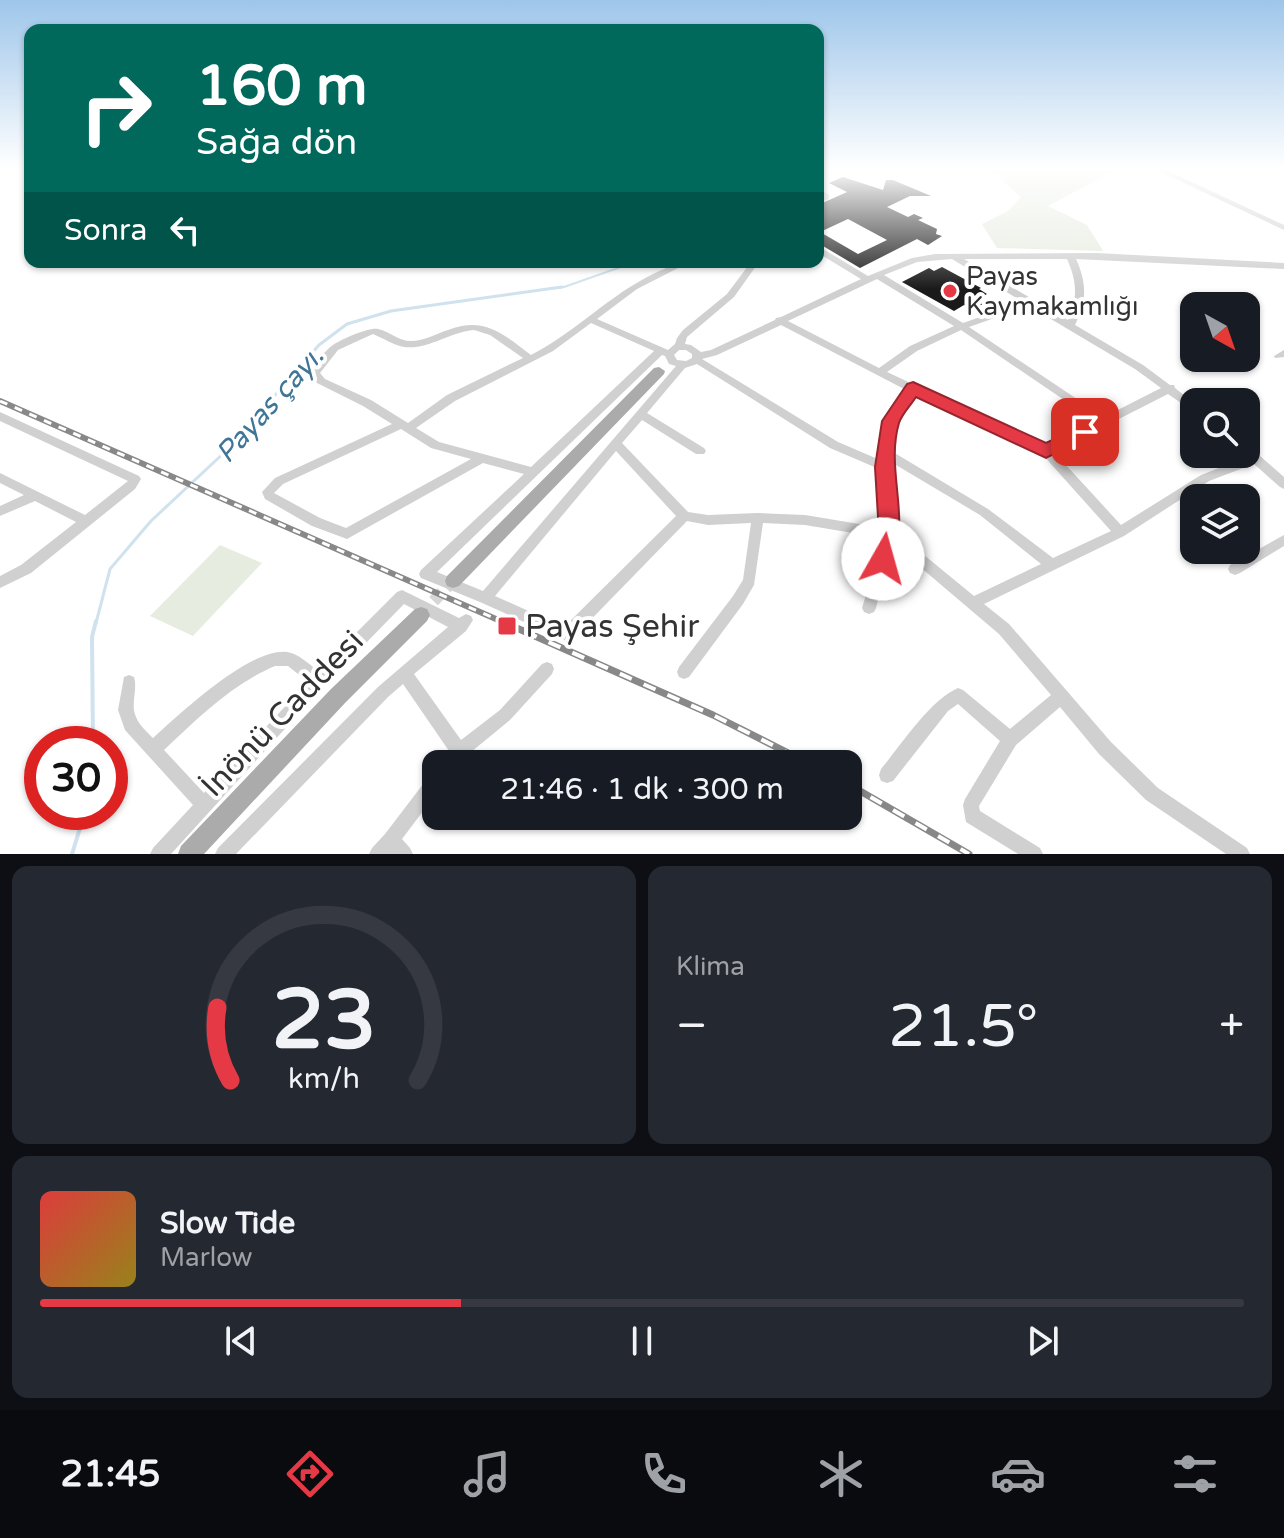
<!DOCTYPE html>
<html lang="tr">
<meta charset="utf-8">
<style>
body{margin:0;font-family:"Varela Round",sans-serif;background:#242831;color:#f1f3f6;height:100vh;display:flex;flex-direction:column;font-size:30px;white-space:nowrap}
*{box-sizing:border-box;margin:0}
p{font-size:26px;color:#9ea1a6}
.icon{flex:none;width:44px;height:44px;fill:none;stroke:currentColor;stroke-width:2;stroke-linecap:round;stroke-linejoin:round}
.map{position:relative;height:854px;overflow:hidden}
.sheet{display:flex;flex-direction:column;gap:12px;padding:12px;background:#0d0f14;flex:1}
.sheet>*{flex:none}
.banner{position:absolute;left:24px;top:24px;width:800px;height:244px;border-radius:16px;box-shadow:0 2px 6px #0004;background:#00695c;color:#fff;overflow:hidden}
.needle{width:52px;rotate:140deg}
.buttons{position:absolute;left:1180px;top:292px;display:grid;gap:16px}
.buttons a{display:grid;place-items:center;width:80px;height:80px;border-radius:16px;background:#171b24;box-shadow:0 2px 6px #0004;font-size:40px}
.speed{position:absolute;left:24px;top:726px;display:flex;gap:16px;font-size:40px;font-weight:700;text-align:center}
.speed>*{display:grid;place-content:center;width:104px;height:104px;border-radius:50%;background:#171b24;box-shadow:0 2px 6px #0004;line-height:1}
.speed .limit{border:12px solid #d22;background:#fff;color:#111}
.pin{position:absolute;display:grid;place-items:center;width:68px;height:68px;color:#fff;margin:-34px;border-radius:16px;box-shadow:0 4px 12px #0006}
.me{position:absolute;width:88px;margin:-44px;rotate:7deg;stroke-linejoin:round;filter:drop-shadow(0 0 6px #0008)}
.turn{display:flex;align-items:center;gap:28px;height:168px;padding:0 40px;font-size:36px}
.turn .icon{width:104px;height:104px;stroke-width:2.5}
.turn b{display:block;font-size:56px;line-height:68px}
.then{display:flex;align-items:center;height:76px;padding:0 40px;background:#0003;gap:16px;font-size:30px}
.big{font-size:60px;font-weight:600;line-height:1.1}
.sheet .tile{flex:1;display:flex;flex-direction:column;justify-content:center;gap:12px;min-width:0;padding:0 28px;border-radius:16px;background:#242831}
.sheet .dial{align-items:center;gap:0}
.dial svg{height:208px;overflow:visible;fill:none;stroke:#363941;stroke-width:7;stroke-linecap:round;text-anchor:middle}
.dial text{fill:#f1f3f6;stroke:none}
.song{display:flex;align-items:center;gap:24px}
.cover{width:96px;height:96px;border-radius:12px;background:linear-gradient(135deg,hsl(0 70% 55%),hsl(50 70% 35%))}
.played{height:8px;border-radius:4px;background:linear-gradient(90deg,#e63946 35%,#363941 35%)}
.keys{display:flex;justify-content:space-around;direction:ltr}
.heat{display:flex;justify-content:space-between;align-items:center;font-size:44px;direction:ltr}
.sheet .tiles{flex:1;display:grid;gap:12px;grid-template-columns:1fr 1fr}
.tile:last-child{grid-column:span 2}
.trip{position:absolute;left:422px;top:750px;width:440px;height:80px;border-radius:16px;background:#171b24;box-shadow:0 2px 6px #0004;font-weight:600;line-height:80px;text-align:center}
.menu{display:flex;height:128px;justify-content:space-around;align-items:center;background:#090b0e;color:#9ea1a6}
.menu .icon{width:56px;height:56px}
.menu .current{color:#e63946}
.menu b{font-size:36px;color:#f1f3f6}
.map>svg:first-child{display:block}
.green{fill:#e6ecdf}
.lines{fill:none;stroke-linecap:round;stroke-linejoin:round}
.stream-far2{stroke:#cfe2ee;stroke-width:2}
.stream-far1{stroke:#cfe2ee;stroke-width:3}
.stream{stroke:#cfe2ee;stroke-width:4}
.building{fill:#1a1a1a;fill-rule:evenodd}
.minor-tunnel{stroke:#d6d6d6;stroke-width:12;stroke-dasharray:12 6;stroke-linecap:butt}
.minor{fill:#d0d0d0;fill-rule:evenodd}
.major{fill:#ababab;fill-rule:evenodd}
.rail-far1-casing{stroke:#888;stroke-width:6}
.rail-casing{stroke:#888;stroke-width:7}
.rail-far1{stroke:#fff;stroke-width:3;stroke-dasharray:8;stroke-linecap:butt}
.rail{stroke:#fff;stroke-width:4;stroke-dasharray:13;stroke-linecap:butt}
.route{fill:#e63946;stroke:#96252e;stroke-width:2}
.poi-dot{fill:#e63946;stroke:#fff;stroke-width:3}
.labels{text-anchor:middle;stroke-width:8;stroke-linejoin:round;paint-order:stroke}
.poi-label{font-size:26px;fill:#333;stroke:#fff;text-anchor:start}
.water-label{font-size:28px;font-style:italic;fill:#3f7597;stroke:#fff}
.near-poi-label{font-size:32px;fill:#333;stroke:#fff;text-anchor:start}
.near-street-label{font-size:32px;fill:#333;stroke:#fff}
</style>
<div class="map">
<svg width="1284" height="854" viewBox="0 0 1284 854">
<rect width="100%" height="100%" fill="#fff"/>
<path class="green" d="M989,169l125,2 -66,35 39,19 16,26 -106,-3 -15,-24 26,-13 13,-14z
M220,545l42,18 -69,73 -43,-20z"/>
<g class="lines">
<path class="stream-far2" d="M548,289l16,-2 71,-25"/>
<path class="stream-far1" d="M96,623l14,-54 41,-48 76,-71 92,-105 28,-21 44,-13 171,-24"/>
<path class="stream" d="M93,744l-1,-107 4,-16
M72,854l13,-42"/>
</g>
<path class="building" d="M843,177l40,13 3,-10h7l38,16h-21l-23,11 21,10 6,-3 9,4 -5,2 19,9 -1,5 6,2 -14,9 -11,-6 -57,29 -42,-25v-38l29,-13 -18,-9zM848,219l39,21 -29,14 -38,-22z
M942,267l39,21 -2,1 8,5 -10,5 8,4 -13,7 -8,-5 -10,6 -52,-29 27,-14 5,3z"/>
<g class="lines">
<path class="minor-tunnel" d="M421,614l32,-33"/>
<path class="minor" d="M1154,169h10l120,56v5z
M818,188l11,7v4l-11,3v-5l3,-1 -3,-2z
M818,246l50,30 44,-18 23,-4 162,-1 187,10v6l-208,-10c11,24 11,42 -1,66l68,40 27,20h4l1,3 19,15v9l-26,-18 -114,58 67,73 80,-50 46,-18 -4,-3h3v-8l4,1 34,30v12l-4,-2 -26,-23 -45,17 -85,55 -140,68 25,20 102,118 47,46 89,60 3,6h-24l-80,-54 -47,-46 -39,-47 -44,38 -37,61 1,5 60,37 3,6h-25l-52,-32 -3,-17 2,-6 35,-58 -42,-37 -10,7 -55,70 -6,2 -6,-2 -2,-6 2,-6c20,-24 49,-69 77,-81l5,2 47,39 41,-34 -52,-61 -106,-90 -17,64 -2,4 -5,2 -5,-2 -2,-4 21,-70 -78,-13 -42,-2 -9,62 -11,19 -54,73 -5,2 -5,-2 -2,-5 2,-5 54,-71 10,-16 8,-57 -43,2 -21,-4 -116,119 -5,1 -86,-39 -59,-24 -2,-4 2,-4 103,-96 -41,-11 -136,76 -35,-13 -47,-27 -3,-7 13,-14 117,-54 -29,-18 -46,-23 -8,-10c6,-9 15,-22 24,-28 9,-6 36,-18 45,-16 13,3 21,13 35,12 12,-1 23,-7 35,-11 36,-14 55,4 83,25 45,-23 78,-60 124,-82 12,-5 22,-11 35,-11l-53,27 -40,30 71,31 7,-6 2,-6 6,-8 44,-36 24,-32h8l-25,35 -47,40 -2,7 6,1 10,7 10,-2 64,-30 1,-2 5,-1 80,-38 -43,-26zM952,259l71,43 -60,21 -79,-48 33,-13zM964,259h103c10,22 11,39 1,61zM877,279l77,47 -44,20 -31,22 -91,-47zM1029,306l106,63 26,19 -57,29 -135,-90zM591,323l63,28 -123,116 -92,-25 -23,-14 39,-27 98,-50zM781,325l125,65 -20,31 -6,39 -42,-18 -136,-83 15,-4zM474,330l16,5 33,23 -76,37 -39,28 -37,-23 -46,-21 -5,-6 18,-23 35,-16c10,4 20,11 31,13 24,3 46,-15 70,-17zM961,330l134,91 -49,25 -159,-74 30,-21zM679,350h7l6,4v4l-6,3 -9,-1 -3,-5zM662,355l3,1 4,8 7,2 -193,225 -46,-19zM697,364l133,84 49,21 4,59 -78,-13 -47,-2 -50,2 -20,-3 -66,-69 20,-23 54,34h8l2,-3 -2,-3 -57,-35 38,-45zM915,394l127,60 69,77 -58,27 -65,-49 -95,-57 3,-31zM401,429l30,19 40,11 -125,69 -26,-10 -46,-25 9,-9zM616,451l60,65 -112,111 -69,-31zM891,462l89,53 61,49 -67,32 -78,-64z
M1284,350v7l-9,1 -1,-2z
M0,412l139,64 2,3 -6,10 -104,84 -31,15v-12l21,-11 55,-43 -41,-21 -35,15v-10l24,-11 -24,-12v-10l85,42 43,-34 -128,-60z
M1284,535v11l-44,27 -5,2 -5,-2 -2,-4 2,-4z
M402,590l57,28 7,-4 5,2 2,4 -7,11 -52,43 47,66 39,-30 42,-46 5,-2 5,2 2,5 -2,5 -42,46 -45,37 -6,7h-18l8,-13 -46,-67 -15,13 -152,157h-21l3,-6 160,-161 70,-60 -44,-23 -80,82 -153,168h-21l3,-6 40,-43 -68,-75 -7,-20 6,-33 5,-2 5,2c4,13 -4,27 2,40 3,8 11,15 17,21 27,-24 96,-90 134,-86 12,2 22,12 31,19l79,-79zM275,666h13l20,16 -104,111 -40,-43c33,-31 68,-66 111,-84z
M436,773v21l-34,45 8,9 3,6h-44l3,-6 13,-14 45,-59z"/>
<path class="major" d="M659,367l6,4 -1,3 -205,212 -6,2 -6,-2 -2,-5 2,-5 207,-208z
M421,607l6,2 3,6 -3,6 -82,82 -141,151h-26l3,-8 150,-157 84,-80z"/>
<defs>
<path id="rail-far1" d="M0,401l505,222"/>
<path id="rail" d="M501,621l212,94 97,49
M848,784l121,70"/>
</defs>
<use href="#rail-far1" class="rail-far1-casing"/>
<use href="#rail" class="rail-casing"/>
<use href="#rail-far1" class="rail-far1"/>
<use href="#rail" class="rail"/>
</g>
<linearGradient id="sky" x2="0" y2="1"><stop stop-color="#9ec6ea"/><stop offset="0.58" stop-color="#fff"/><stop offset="1" stop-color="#fff" stop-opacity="0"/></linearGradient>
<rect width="1284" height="289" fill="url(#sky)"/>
<path class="route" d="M913,382l133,61 39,-18 9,7 -3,4 -45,22 -130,-61c-5,8 -14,17 -17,26 -14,47 13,98 -8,142l-8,3 -8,-3 -3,-6 7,-25 -4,-67 7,-46 25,-37z"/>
<g class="poi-dot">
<circle cx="950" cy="291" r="8"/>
<rect x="497" y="616" width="20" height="20" rx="4"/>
</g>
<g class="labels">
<g class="poi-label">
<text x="966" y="285">Payas<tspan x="966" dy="30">Kaymakamlığı</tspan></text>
</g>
<g class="water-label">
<text transform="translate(269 404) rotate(-48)" y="10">Payas çayı.</text>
</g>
<g class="near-poi-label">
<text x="525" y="637">Payas Şehi̇r</text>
</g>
<g class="near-street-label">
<text transform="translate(282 713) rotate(-46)" y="11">İnönü Caddesi</text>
</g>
</g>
</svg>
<div class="buttons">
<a><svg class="needle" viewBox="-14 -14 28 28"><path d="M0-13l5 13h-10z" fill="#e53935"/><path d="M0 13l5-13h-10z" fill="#9ea1a6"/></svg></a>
<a><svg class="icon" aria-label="search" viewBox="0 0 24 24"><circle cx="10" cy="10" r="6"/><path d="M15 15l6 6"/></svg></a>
<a><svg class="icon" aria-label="layers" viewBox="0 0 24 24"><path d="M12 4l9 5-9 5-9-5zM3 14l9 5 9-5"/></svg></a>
</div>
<div class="speed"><div class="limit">30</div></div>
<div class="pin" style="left:1085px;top:432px;background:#d93025"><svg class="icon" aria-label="arrive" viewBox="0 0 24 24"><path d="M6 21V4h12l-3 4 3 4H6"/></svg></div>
<svg class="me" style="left:883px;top:559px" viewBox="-20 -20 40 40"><circle r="19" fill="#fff"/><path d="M0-13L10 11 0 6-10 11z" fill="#e63946"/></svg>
<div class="trip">21:46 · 1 dk · 300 m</div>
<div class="banner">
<div class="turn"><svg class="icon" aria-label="right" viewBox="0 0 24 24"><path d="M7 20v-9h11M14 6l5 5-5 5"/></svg><div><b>160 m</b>Sağa dön</div></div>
<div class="then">Sonra<svg class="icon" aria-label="left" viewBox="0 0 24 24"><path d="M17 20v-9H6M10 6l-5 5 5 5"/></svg></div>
</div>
</div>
<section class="sheet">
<div class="tiles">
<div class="tile dial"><svg viewBox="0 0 100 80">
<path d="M14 69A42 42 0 1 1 86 69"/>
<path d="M14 69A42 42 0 0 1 9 41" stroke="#e63946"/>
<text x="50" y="56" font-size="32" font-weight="700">23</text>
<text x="50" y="72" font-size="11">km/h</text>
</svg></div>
<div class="tile"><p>Klima</p>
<div class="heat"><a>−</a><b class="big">21.5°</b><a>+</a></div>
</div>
<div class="tile">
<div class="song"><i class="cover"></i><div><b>Slow Tide</b><p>Marlow</p></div></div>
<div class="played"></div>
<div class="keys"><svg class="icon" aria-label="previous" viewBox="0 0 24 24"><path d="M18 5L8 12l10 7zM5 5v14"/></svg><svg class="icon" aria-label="pause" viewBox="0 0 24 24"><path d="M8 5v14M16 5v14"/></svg><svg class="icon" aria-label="next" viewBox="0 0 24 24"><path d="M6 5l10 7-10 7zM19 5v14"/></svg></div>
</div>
</div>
</section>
<nav class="menu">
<b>21:45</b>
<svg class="icon current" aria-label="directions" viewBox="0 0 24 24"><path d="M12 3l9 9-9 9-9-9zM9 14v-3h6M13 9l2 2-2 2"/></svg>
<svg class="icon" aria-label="music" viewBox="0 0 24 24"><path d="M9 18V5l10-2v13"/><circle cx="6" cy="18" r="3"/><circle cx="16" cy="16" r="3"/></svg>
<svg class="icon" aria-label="phone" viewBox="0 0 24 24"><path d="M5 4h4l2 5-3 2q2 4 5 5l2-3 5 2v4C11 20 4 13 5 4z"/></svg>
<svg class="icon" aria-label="climate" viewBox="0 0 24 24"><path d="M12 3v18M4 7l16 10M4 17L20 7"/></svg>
<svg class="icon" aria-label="car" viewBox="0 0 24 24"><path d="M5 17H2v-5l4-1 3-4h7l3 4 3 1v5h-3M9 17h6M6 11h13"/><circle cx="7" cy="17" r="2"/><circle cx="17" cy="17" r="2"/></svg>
<svg class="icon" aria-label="filters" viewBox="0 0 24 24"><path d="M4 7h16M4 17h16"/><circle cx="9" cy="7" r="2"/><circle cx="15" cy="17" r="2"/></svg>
</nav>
